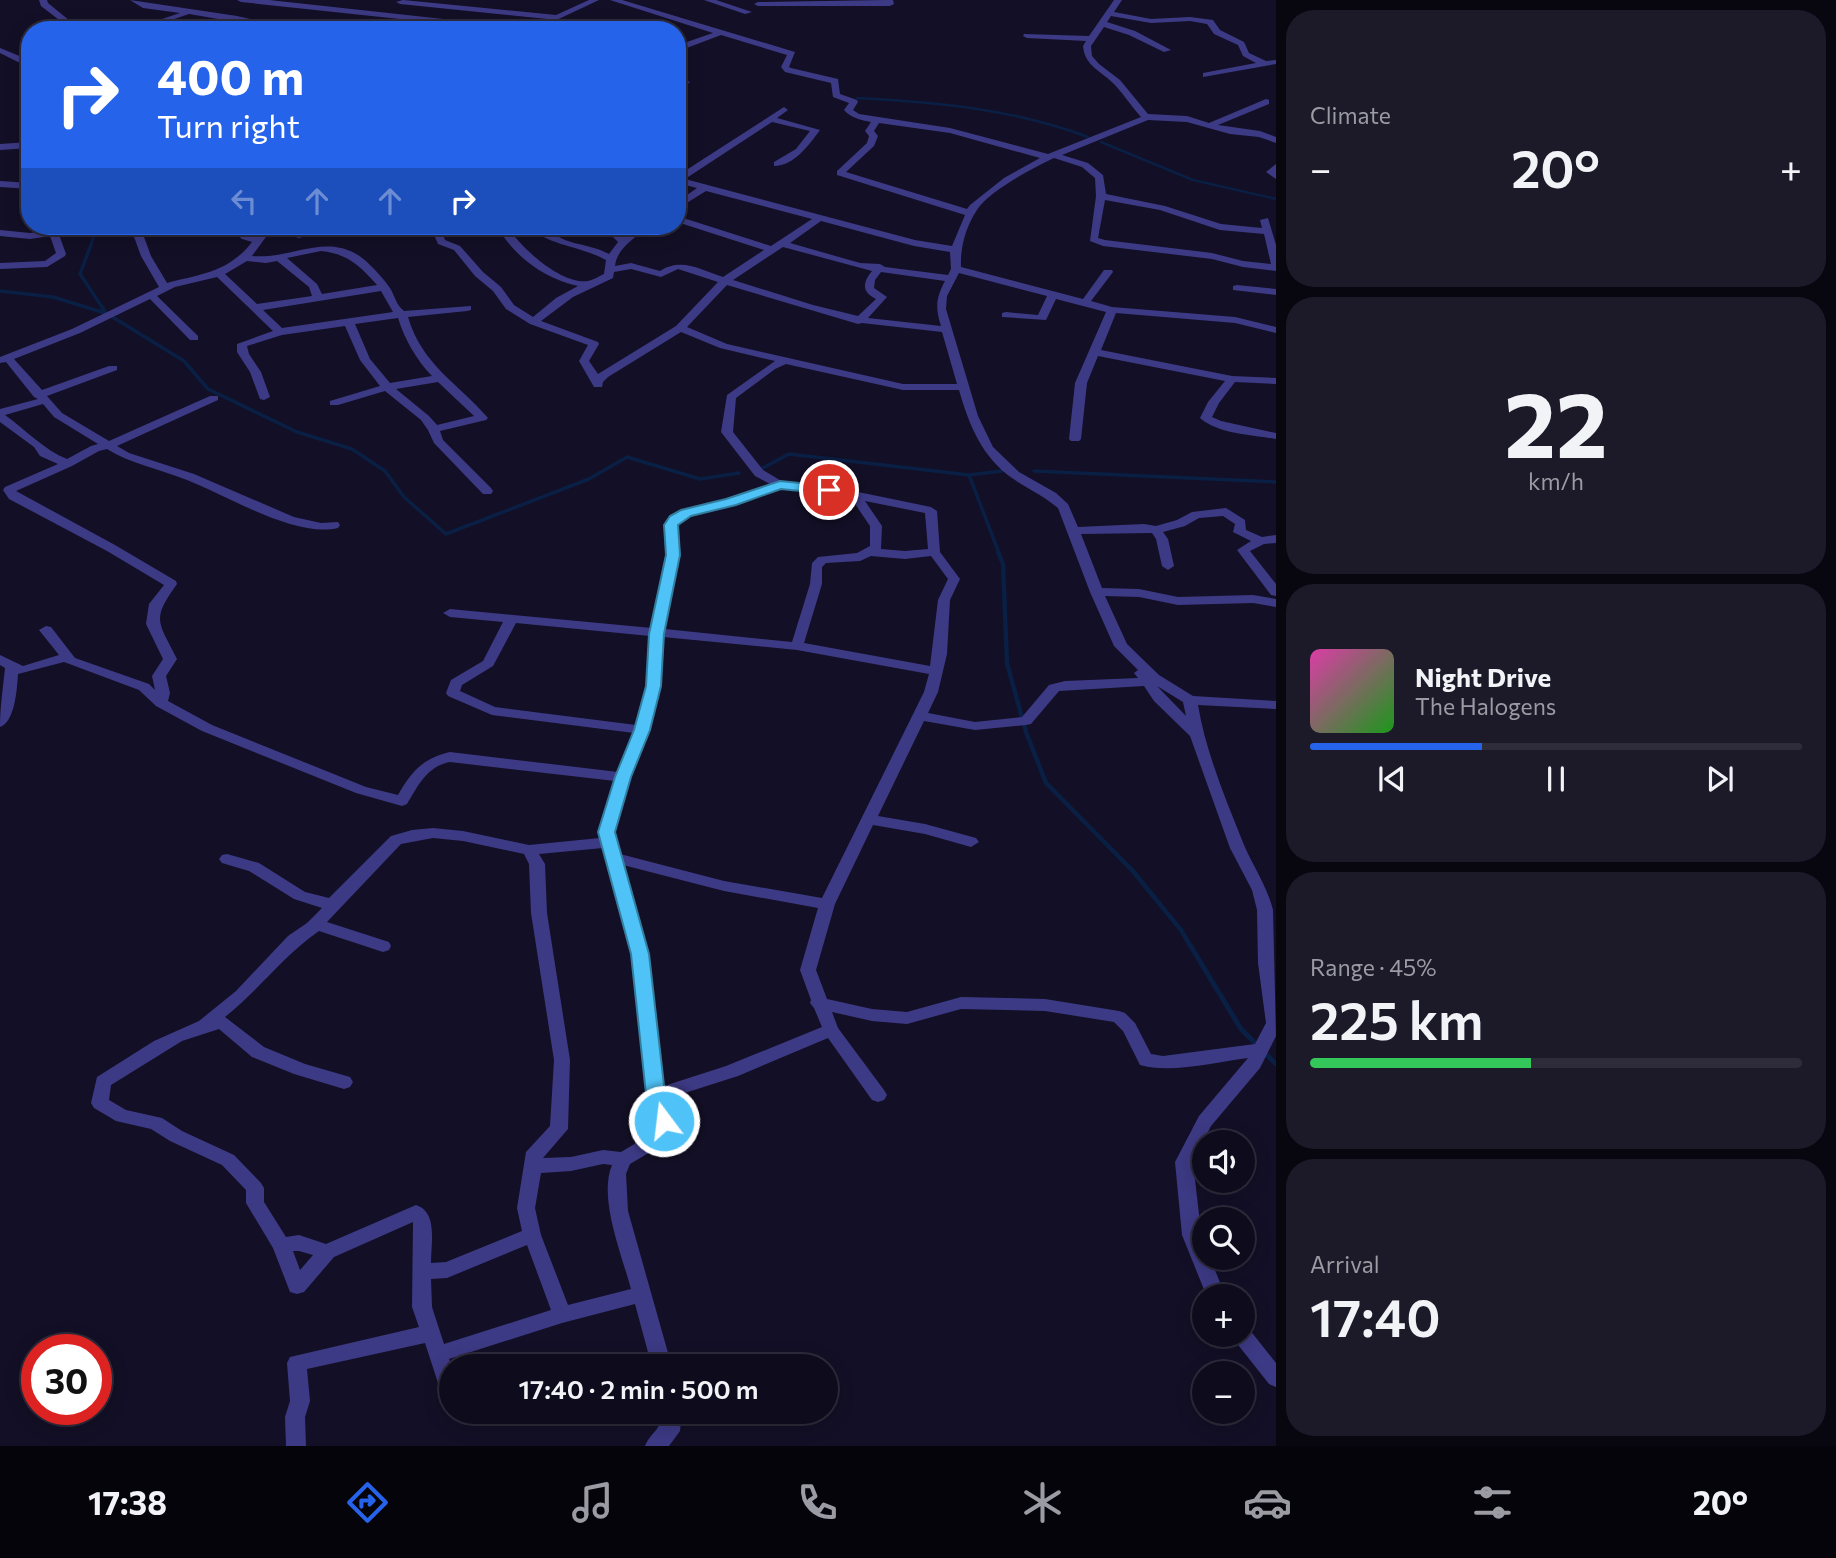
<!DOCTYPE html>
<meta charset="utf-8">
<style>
body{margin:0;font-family:Commissioner,sans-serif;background:#1c1929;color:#f1f3f6;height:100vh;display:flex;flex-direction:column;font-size:26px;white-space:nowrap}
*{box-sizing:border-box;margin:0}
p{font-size:23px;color:#9b9ba3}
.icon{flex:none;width:38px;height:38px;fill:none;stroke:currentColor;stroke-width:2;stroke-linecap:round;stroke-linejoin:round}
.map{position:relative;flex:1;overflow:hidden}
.drawer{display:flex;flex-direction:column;gap:10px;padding:10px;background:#08060f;width:560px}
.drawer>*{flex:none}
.banner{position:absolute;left:21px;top:21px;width:665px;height:214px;border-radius:28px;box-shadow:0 4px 18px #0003,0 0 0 2px #2e2b3b;background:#2563eb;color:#fff;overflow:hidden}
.fabs{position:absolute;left:1192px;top:1130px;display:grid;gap:14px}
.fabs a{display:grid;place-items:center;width:63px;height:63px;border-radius:50%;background:#0e0b1c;box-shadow:0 4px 18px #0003,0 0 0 2px #2e2b3b;font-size:35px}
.speed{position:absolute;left:21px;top:1334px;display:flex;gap:14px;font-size:35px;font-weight:700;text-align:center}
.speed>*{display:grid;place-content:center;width:91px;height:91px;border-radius:50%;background:#0e0b1c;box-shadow:0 4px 18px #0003,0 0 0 2px #2e2b3b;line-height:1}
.speed .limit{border:10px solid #d22;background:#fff;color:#111}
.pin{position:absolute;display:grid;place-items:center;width:60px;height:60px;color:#fff;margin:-30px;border:4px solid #fff;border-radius:50%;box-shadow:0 2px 7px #0007}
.me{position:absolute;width:77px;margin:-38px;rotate:345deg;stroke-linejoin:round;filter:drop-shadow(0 0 5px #0008)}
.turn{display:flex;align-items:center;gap:24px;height:147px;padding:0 21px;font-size:32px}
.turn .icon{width:91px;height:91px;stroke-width:2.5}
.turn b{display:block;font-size:49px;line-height:60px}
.lanes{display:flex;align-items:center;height:66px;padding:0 21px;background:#0003;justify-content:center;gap:35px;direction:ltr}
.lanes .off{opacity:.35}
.big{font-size:52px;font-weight:600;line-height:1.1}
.drawer .widget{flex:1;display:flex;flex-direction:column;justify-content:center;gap:10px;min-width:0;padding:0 24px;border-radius:28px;background:#1c1929}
.drawer .dial{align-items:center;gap:0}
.dial b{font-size:91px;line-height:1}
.song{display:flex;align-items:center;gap:21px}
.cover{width:84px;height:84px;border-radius:10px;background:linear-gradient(135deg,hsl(320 70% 55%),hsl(120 70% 35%))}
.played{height:7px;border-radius:4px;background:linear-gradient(90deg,#2563eb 35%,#2e2b3b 35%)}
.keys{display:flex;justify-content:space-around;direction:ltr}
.heat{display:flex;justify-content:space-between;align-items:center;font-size:38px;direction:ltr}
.charge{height:10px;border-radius:5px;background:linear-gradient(90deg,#34c759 45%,#2e2b3b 0)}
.trip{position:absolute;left:439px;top:1354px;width:399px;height:70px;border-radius:35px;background:#0e0b1c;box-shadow:0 4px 18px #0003,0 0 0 2px #2e2b3b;font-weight:600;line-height:70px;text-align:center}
.menu{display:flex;height:112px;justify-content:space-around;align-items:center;background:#06040b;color:#9b9ba3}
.menu .icon{width:49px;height:49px}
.menu .selected{color:#2563eb}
.menu b{font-size:32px;color:#f1f3f6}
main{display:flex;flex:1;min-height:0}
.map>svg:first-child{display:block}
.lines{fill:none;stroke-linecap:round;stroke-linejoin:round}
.stream-far3{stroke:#0a1f44;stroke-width:2.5}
.stream-far2{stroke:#0a1f44;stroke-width:3.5}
.stream-far1{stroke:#0a1f44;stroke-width:4.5}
.stream{stroke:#0a1f44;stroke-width:5}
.minor{fill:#3d3a85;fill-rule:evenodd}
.route{fill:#4fc3f7;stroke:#337fa1;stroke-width:2}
</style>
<main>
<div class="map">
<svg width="1276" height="1446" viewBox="0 0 1276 1446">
<rect width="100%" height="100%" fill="#130f26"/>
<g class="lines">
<path class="stream-far3" d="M857,98c79,4 156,11 231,39
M1101,142l92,38 83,19
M91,244l7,-18"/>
<path class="stream-far2" d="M92,242l-12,32 26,39 78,48 24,28 89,43 55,17 33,22 19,26 42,37 143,-55 38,-22 73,22 39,-6
M0,291l53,6 52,16
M759,470l30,-16 180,21 33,-4
M1034,471l242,11
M969,475l30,78"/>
<path class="stream-far1" d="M998,552l5,12 4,99 19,69 20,51 86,87 49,60 10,17"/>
<path class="stream" d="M1190,945l51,84 17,17
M1264,1052l12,12"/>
<path class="minor" d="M39,0h8l1,3 33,27h-9l-31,-24z
M130,0l107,16 62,14h-17l-93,-16 -47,16h-13l51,-17 -37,-5z
M237,0h32l257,28 21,-9 -147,-15 -4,-2 7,-2 153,15 33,-15h10l-51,24 54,6 -61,-3 -6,3h-32l-262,-28z
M610,0h12l173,52 -6,15 2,1 47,11 2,15 17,6 1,2 -5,8 6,4 91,14 98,26 93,-37c-9,-10 -17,-22 -26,-32 -13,-14 -30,-18 -32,-39l3,-5 -59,-3 -4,-2 1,-2 65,2 25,-36h8l-8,12 37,7 39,-2 23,3 7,10 24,12 5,11 17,8 10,-1v4l-73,13v-4l53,-10 -13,-7 -5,-11 -24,-11 -7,-10 -17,-3 -39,2 -40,-7 -4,6 28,9 36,19 -7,2 -35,-17 -25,-8 -13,19 1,10 7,8 21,16 28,34 39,2 22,7 57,-24 3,1v4l-51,21 42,6 16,6v6l-17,-6 -29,-3 -43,-12 -39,-2 -86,35 26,8 15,12 3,19 59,12 56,18 41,4 -2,-8 8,-2 8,27v26l-33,-4 -31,-8 -109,-13 -13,-5 6,-45 -1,-18 -13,-11 -28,-9c-20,9 -66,34 -77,52 -11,16 -17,38 -16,57l122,32 21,-29h8l1,2 -22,29 21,6 123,10 41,10v6l-41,-10 -119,-10 -15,37 131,26 44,2v6l-41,-2 -16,21 -7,14 9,4 55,12v6c-23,-4 -58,-5 -76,-21l8,-16 17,-21 -127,-25 -11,27 -6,56 -2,2h-8l-2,-2 6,-56 31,-71 -50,-13 -10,21 -44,-3v-4l4,-1 32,3 9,-19 -88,-23 -12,23 -1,13 32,107 15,31 26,25 37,21 12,11 10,23 66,-3 12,2 21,-6 15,-8 34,-4 19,12 1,10 16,7 14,-2v8l-12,1 -14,7 26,33v12l-5,-1 -34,-45 14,-9 -18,-9 2,-8 -12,-8 -24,2 -14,8 -22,6 5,7 6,27 -6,4 -6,-4 -6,-27 -4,-6 -71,1 21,54 37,1 39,8 75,-2 23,4v8l-23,-4 -75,2 -39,-8 -34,-1 22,48 32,31 34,21 83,5v8l-78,-4c8,48 28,95 46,140 10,23 23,41 29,65l3,126 -16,32 -49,58 -18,36 11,96h6l16,39h-19l-25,-62 -7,-73 24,-46 49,-58c-31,4 -78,16 -108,7l-17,-34 -9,-9 -69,-11 -84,-2 -54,15 -35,-3 -40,-9 6,16 46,62 3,5 -3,5 -6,2 -6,-2 -44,-62 -90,38 -72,23 7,22 -6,21 -37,22 -4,10 2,37 44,156h-20l-17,-63 -73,19 -113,36 3,8 -2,31 -7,-3 -3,-6 -15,-46 -118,26 3,32 -5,16 1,29h-20l-1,-29 5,-16 -3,-38 3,-6 129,-30 -7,-20 1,-85 -79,35 -30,35 -7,2 -7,-2 -17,-44 -27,-45v-13l-24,-25 -52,-24 -19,-12 -35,-8 -22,-13 -3,-5 6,-26 57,-36 45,-20 37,-30 52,-55 19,-13 15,-15 -28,-9 -45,-28 -27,-8 -3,-4 3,-4 5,-1 32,9 46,29 24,6 62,-62 21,-6 21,-2 30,3 66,14 71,-7 -1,-6 16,-51 -165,-19c-23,4 -32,24 -43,42l-5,2 -46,-13 -154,-62 -46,-25 -17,-16 -75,-28 -46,12c-1,15 -3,48 -18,53 0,-20 3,-39 5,-59l-5,-3v-10l23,11 36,-11 -20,-25 7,-4 5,1 24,31 74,26 6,6 -3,-14 11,-17 -17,-35 3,-20 15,-19 -57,-34 -98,-52 -6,-9 2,-3 53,-23 -18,-8 -6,-9 -34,-25v-13l38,-10 -4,-2 -28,-35 -6,1v-6l72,-28 87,-42 -18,-31 -11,-30h10l11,30 16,27c34,-9 62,-11 85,-41l-10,-3 -15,-13h11l10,9 8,2 8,-11h10l-22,30c42,4 79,-28 116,7 7,7 16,16 22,25 5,8 6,17 14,23l67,-5v4l-4,1 -59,6c14,48 50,66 80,101l-2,2 -46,11 3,9 48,48 2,3 -2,3h-8l-49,-51 -6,-13 -7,-10 -36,-29 -47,14h-8v-4l50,-15 -20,-26 -15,-34 -63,9 -35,11 2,8 12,18 9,25 -6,3 -4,-1 -10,-27 -13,-20v-8l36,-13 -56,-54 -42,10 -18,9 41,40v4h-8l-40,-41 -70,34 -66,26 28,31 67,-24h8v4l-70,26 15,17 47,28 101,-45h8v4l-101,46 12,7 65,21 100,43 27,6 17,-1 2,3 -2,3c-43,10 -110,-32 -151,-48 -27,-11 -56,-16 -80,-31l-8,2 -27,15 -56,25 99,54 61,36 1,3c-26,36 -19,37 0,75l-11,17 4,17 -2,8 44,24 154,62 32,8c13,-23 25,-37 52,-43l168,20 16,-39 -142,-18 -44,-19 -2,-3 5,-13 32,-19 20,-39 -53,-5 -7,-4 7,-4 202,19 15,-73 -2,-30 6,-9 11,-6 45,-11 43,-15 -15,-8 -34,-44 6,-37 48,-34 -55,-13 -39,-16 -73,45 -5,5 -1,5h-8l-15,-26 9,-16 -58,-21 -24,-15 -13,-18 -18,-15 -21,-26 -16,-6 -7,-16 -17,5 -22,-4h-51l-43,9 -20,-12h11l10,6 29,-6h112l5,14 15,6 23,26 18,15 13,18 19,12 23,-19 22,-12c-33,-7 -65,-30 -81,-60h10c13,21 54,59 81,55 5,-1 12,-5 16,-7l2,-14c-25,-14 -57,-14 -79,-34 18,0 28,11 44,16 14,4 25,5 38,12l9,-12 -16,-16h10l11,11 13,-11h11c-11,13 -30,21 -32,40l16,-3 29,8c22,-14 40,-1 63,6l41,-27 -87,-28v-6l94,30 41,-27 -106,-28 -29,18v-7l20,-14 -20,-5v-7l107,-69 4,3 -11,8 43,12c-11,15 -26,36 -46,36v-4l22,-13 14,-18 -38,-9 -87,57 230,61 37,6 13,-31 -128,-40v-4l30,-28 2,-7 -4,-5 6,-9c-10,-2 -20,-4 -27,-12l5,-7 -16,-6 -2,-14 -46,-11 -4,-5 6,-12 -66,-20 -37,14 -7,5 1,-9 35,-12zM879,123l71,10 90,25 -36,20 -34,27 -3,4 -121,-37 28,-26 4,-10 -4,-5zM1105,200l55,10 60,20 44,4 7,30 -28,-3 -31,-8 -107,-13 -7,-2zM821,221l93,25 36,6 1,17 -3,6 -63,-8 -5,-3 -20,-1 -70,-20zM783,247l89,24c-10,12 -10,21 4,28l-18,17 -45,-11 -80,-25zM321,251c27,3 38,14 56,34l-55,9 -5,-10 -30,-26zM247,261l19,2 11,-2 32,26 3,9 -55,8 -32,-30zM631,269l30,8 17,-8 40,13 -42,44 -78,48 -9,-13 10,-17 -1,-2 -57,-21 32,-24 40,-19 1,-6zM881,272l64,9c-9,17 -10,26 -4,45l-73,-8 19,-21 -13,-9 1,-8zM727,285l131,39 4,-1 80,9 15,52h-54l-176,-40 -40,-17zM381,291l12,21 -111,16 -19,-18zM398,318c6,20 19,43 34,58l-42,7 -20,-24 -15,-35zM786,364l117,26h56c10,35 23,67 53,88 16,11 32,18 46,30l32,84 24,54 24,24 -4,3 4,5 -73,3 -16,4 -27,32 -47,5 -47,-9 10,-21 9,-38 3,-54 10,-21 -20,-27 -3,-41 -6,-4 -102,-21 -46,-4 -20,-12 -30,-38 3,-34 39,-29zM438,382l36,34 -37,9 -8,-9 -33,-27zM43,404l11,13 44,27 -7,2 -24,13c-23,-9 -41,-29 -62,-44zM781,489l70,9 19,28v20l-13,7 -39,4 -6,6 -2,21 -18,58 -127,-13 14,-74 -2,-30c13,-15 39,-15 57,-20 16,-5 31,-11 47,-16zM865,501l60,12 3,36 -23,2 -24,-2 1,-23zM871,556l34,3 26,-3 17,23 -10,21 -8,66 -126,-23 18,-59v-17l4,-4 34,-2zM516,623l134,13 -4,50 -10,39 -141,-18 -35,-16 2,-6 31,-19zM663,637l134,13 132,24 -5,18 -102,206 -98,-17 -104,-27 -7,-22 17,-55 19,-47 11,-44zM1144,686l10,15 36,35 40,112 22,42 5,20 1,53 8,60 -11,21 -92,12 -12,-2 -16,-31 -10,-10 -6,-2 -74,-12 -84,-2 -54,15 -35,-3 -45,-10 -11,-29 19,-66 38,-79 52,9 46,13 8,-5 -3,-4 -51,-14 -47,-8 46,-95 51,9 51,-5 5,-1 28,-33zM1157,686l26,16 3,14zM433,838l30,3 61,13 5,10 2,49 23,147 -4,66 -24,26 -9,56 5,23 -76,31 -15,1c0,-20 7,-51 -15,-58l-90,39 -27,-9 -13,2 -22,-35v-14l-3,-5 -27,-28 -52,-24 -20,-13 -36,-8 -17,-10 2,-15 71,-44 37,-12 33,28 42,17 50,15 6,-2 3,-5 -3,-5 -45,-13 -41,-17 -39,-30c34,-27 59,-62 94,-86l64,21 6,-2 2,-4 -2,-4 -62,-20 74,-78zM603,848l29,106 15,141 8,26 -2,12 -32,19 -18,-2 -32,7 -28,1 25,-29 2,-69 -23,-147 -2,-49 -6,-10zM623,865l101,26 94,17 -18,62 11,30 -1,3 4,5 8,19 -96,39 -62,20 -16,-132zM603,1164l9,1c-14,33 10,90 19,124l-63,16 -27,-70 -6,-27 6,-35 30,-2zM527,1245l24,65 -107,34 -12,-37 -1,-28 16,-1zM293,1251h6l14,4 -13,15z
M704,0h12l36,12 -7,2z
M885,0h8l1,4 -4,2h-132l-4,-2 4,-2z
M0,48l22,9h8v5h-12l-18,-9z
M677,77l13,5 -4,3 -9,-3z
M677,106l7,2 -7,6z
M30,142v6l-30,2v-6z
M1276,164v15l-10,-7z
M0,181l30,2v6l-30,-2z
M46,226h10l10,28 -1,2 -18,11 -47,2v-6l45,-2 11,-8 -6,-17 -20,3 -30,-3v-6l30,3 18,-2z
M1237,285l39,4v6l-43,-5v-4z
M1242,1327l7,2 27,34v24l-7,-3 -34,-43 -3,-6h10z
M662,1412h20l-2,19 -11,15h-24c7,-16 15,-13 17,-34z"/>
</g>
<path class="route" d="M780,481l49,5 6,4 -6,4 -48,-5 -45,16 -45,11 -13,9 2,30 -16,79 -3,52 -11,44 -19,47 -16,55 34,122 16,140 9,27 -3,5 -7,3 -7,-3 -11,-32 -15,-140 -33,-122 17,-55 19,-47 12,-44 3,-52 17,-79 -2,-30 6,-9 11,-6 45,-11z"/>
</svg>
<div class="fabs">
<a><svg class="icon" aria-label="sound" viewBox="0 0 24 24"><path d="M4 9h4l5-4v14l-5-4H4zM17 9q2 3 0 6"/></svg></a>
<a><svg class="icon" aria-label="search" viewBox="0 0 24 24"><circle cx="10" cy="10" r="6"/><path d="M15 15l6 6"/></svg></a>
<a>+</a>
<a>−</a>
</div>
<div class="speed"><div class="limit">30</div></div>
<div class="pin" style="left:829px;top:490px;background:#d93025"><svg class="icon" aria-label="arrive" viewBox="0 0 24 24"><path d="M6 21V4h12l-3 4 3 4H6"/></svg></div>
<svg class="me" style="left:664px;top:1121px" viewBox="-20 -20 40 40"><circle r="17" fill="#4fc3f7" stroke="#fff" stroke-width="3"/><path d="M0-11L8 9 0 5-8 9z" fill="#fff"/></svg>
<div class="trip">17:40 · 2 min · 500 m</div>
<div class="banner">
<div class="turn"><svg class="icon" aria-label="right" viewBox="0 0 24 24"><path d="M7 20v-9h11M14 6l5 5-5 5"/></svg><div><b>400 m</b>Turn right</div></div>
<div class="lanes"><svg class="icon off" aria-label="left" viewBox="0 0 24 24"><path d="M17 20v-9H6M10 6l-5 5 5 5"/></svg><svg class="icon off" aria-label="ahead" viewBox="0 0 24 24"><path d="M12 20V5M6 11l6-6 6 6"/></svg><svg class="icon off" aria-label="ahead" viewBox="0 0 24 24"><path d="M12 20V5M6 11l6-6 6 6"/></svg><svg class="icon" aria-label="right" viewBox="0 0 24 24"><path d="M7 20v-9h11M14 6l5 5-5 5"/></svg></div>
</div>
</div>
<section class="drawer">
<div class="widget"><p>Climate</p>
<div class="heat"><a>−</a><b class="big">20°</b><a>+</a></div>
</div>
<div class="widget dial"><b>22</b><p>km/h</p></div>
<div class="widget">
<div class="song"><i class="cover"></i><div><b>Night Drive</b><p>The Halogens</p></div></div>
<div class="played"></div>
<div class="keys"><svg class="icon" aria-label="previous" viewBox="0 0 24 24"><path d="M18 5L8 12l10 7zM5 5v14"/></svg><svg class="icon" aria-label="pause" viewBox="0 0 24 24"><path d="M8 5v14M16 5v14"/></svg><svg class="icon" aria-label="next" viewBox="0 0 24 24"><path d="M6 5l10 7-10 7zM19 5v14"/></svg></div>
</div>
<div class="widget"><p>Range · 45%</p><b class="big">225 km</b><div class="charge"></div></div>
<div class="widget"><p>Arrival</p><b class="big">17:40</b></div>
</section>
</main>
<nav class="menu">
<b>17:38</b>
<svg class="icon selected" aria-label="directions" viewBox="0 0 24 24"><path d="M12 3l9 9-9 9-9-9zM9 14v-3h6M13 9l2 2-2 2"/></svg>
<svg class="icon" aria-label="music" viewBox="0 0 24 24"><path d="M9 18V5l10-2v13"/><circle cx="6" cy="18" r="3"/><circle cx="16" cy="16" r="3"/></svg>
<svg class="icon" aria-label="phone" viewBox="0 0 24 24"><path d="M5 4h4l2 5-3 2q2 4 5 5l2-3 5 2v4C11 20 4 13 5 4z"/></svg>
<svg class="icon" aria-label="climate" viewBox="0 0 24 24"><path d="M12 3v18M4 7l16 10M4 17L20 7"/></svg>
<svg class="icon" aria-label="car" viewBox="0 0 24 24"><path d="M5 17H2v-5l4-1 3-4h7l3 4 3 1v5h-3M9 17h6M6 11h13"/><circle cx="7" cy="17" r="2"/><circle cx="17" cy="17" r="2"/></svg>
<svg class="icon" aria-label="filters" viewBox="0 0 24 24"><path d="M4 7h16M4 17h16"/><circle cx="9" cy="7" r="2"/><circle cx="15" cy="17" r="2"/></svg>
<b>20°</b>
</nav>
